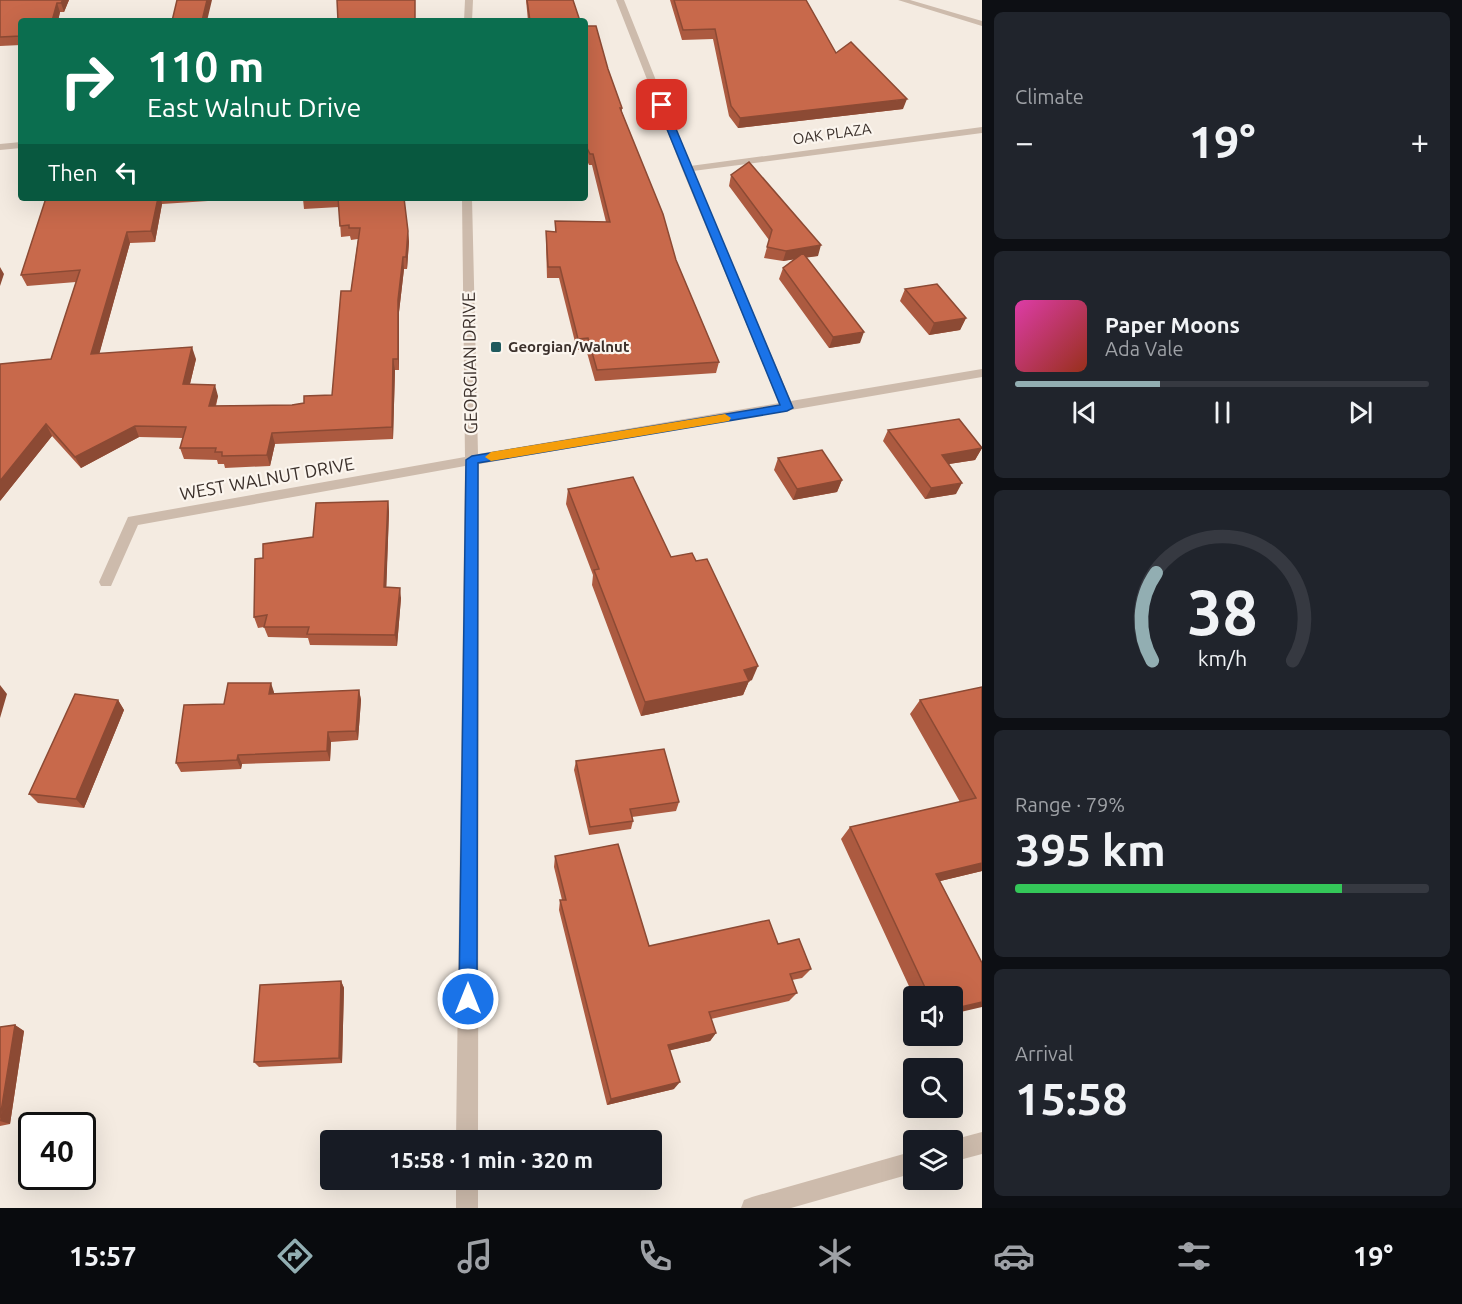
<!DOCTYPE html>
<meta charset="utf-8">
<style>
body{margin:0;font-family:Ubuntu,sans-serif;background:#20242c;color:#f1f3f6;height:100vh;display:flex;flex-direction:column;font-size:22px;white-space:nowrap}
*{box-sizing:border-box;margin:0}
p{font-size:20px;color:#9ea1a6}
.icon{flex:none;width:33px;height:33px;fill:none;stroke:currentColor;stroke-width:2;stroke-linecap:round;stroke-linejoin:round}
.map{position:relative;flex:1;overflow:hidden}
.sheet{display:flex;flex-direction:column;gap:12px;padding:12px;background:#0d0f14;width:480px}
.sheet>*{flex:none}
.hud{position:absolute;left:18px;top:18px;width:570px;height:183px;border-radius:6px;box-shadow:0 6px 24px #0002;background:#0b6e4f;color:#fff;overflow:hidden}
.tools{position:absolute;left:903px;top:986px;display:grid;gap:12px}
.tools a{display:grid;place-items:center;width:60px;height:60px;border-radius:6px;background:#171b24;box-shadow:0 6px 24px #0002;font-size:30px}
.speed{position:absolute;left:18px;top:1112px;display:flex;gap:12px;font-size:30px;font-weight:700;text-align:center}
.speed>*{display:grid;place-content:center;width:78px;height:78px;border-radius:50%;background:#171b24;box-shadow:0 6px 24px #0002;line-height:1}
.speed .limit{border:3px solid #111;border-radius:9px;background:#fff;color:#111}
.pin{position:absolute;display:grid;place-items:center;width:51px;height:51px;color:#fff;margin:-26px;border-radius:12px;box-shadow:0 3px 9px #0006}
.me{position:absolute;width:66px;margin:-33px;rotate:0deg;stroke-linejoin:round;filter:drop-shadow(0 0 4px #0008)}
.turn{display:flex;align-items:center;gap:21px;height:126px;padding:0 30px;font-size:27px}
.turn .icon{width:78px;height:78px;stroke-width:2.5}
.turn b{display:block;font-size:42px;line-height:51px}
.then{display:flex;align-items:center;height:57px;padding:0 30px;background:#0003;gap:12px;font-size:22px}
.big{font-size:45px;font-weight:700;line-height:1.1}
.sheet .widget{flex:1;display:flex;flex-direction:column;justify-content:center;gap:9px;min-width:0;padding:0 21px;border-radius:9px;background:#20242c}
.sheet .dial{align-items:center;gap:0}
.dial svg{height:156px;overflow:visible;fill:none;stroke:#363941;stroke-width:7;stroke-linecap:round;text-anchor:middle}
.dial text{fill:#f1f3f6;stroke:none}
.song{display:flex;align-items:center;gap:18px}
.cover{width:72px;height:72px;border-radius:9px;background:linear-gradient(135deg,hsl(320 70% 55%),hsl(10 70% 35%))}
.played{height:6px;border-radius:3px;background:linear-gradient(90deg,#92aeb2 35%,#363941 35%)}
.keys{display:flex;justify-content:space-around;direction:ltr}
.heat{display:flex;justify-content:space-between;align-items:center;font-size:33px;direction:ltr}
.charge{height:9px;border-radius:4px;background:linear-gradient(90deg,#34c759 79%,#363941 0)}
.trip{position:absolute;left:320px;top:1130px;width:342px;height:60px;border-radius:6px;background:#171b24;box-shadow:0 6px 24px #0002;font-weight:700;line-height:60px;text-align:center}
.dock{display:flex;height:96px;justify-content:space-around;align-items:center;background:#090b0e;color:#9ea1a6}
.dock .icon{width:42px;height:42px}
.dock .selected{color:#92aeb2}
.dock b{font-size:27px;color:#f1f3f6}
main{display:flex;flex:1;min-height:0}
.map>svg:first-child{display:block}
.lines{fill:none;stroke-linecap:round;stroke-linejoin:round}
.minor{fill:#cdbbac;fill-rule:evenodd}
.wall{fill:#ac5a40}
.shaded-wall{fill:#8c4a34}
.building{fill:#c8694b;stroke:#8c4a34;stroke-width:1.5}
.route{fill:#1a73e8;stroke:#114b97;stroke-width:1.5}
.slow{fill:#f59e0b}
.poi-dot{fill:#1f5a5e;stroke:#fbf5ee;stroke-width:2}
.labels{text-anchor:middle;stroke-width:4.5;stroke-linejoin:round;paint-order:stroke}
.far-street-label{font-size:15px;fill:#3b302b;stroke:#fbf5ee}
.far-poi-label{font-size:15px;font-weight:bold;fill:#3b302b;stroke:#fbf5ee;text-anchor:start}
.street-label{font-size:18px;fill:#3b302b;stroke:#fbf5ee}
</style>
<main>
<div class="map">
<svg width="982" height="1208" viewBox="0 0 982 1208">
<rect width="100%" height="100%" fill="#f4ebe1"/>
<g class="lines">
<path class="minor" d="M465,0h8l-1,21h-8z
M616,0h8l66,166 292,-39v6l-289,38 98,230 191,-32v8l-503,87 -1,676h-22l9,-674 -327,59 -27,61h-10l-2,-4 29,-65 337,-60 -3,-259h10l6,256 301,-51 -97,-234z
M898,0h12l72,21v5z
M21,142v6l-21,2v-6z
M982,1132v22l-30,8v-22z
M914,1151v22l-123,35h-50l3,-8 8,-3z
M456,1179h22v29h-22z"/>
</g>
<path class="wall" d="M0,0h69l-5,12h-4l-2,9h-37v24l-21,1z
M526,0h47l7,21h-52z
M670,0h136l30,53 67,56 -165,19 -9,-12 -16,-77 -31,1z
M585,26l23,43 14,39v4l54,148 43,102 -3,11 -121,8 -9,-32 -9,1 -18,-72h-12l-1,-36v-11l9,1v-11l51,1 -14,-57h-3l-4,-9z
M731,175l87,81 -12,1 54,86 -31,5 -50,-69 4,-11 11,-9 -11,2 -19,-3 5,-18 -40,-54z
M46,198h208l-92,6 -7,38 -25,1 -31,111 97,5 -6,25 28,12 -2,10 76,-1 12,-2 28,-8 19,-104 7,-52 -7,1 -1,-4 -9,1 -2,-30 -35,2 -1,-10 -6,1 -1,-2h108l5,44 -2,27h-3l-5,43v58h-4l-2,69 -118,5 -5,22 -45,2 -1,-4h-6l-1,-4 -33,-1 -4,-11 3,-10 -44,-1 -58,31 -29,-32 -52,65 51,-142 25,-77 -49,4 -6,-11z
M905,289l61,29 -6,12 -31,5 -29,-34z
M888,430l94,18 -7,12 -26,4 7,30 -31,5 -42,-58z
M778,458l64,22 -5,12 -44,8 -19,-30z
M568,489l103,68 81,123 -3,1 -6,14 -102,21 -49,-131 1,-10 -27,-71z
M388,501l1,11 -3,76 15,10 -4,48 -87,-1 -2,-7 -40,-1 -4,-10 -6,1 -4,-11 9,-59 50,-21z
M982,687v184l-42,10 12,115 -38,1 -73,-158 9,-12 110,-25 -50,-88 10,-14z
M359,690l2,10 -3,40 -27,2 -1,19 -88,3 -1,5 -60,3 -5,-9 48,-59 50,-12v2z
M118,700l6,10 -40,98 -46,-5 -9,-9z
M576,761l103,41 -3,9 -44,6 1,4 -2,8 -42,6 -15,-65z
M555,856l94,90 129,-2 33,25 -9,9 -10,2 5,13 -8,8 -78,18 5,14 -6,8 -40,9 4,39 -67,16 -48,-195 1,-10h2l-8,-33z
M341,981l3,7 -2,75 -83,4 -5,-5z
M15,1025l9,6 -14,93 -10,2v-99z"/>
<path class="shaded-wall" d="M63,0h6l-5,12 -3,-9z
M207,0h5l-5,21h-5z
M57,3l3,9 -2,9h-6z
M907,99l-4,10 -165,19 2,-10z
M158,198h3l1,6 -7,38 -4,-11z
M408,231l1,11 -2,27 -1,-12z
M127,232l3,11 -34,123 -5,-12z
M821,245l-3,11 -35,5 3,-10z
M403,257l1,12 -5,43v58l-1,-11v-59z
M0,267l4,7 -4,12z
M966,318l-6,12 -31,5 5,-12z
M864,332l-4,11 -31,5 4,-11z
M192,347l4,12 -9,37 -4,-12z
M393,359l2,11 -2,69 -1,-12z
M215,385l3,11 -6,21 -3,-11z
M46,424l6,12 -52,65v-20z
M135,426l4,11 -58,31 -6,-11z
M272,433l3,11 -5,22 -3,-11z
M982,448l-7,12 -39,6 6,-11z
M842,480l-5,12 -44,8 4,-11z
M962,483l-6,11 -31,5 6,-11z
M388,501l1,11 -3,86 -2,-11z
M400,588l1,10 -4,48 -2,-11z
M758,666l-6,14 -3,1 -6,14 -102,21 4,-14 99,-32z
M271,683l3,9 -1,11 -4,-9z
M0,685l7,9 -7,24z
M359,690l2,10 -3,40 -2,-9z
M118,700l6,10 -40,98 -8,-9z
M328,732l3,10 -1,19 -3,-10z
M238,755l4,9 -1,5 -4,-9z
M982,863v8l-58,14 12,-11z
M341,981l3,7 -2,75 -3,-5z
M982,1002v5l-30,7v-5z
M15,1025l9,6 -14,93 -10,-3z
M716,1033l-6,8 -47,11 5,-7z
M680,1082l-6,7 -67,16 4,-6z"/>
<path class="building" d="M0,0h63l-2,3h-4l-5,18h-31v15l-21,1z
M177,0h30l-5,21h-30z
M337,0h78v21h-77z
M527,0h46l7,21h-50z
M674,0h132l30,53 15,-11 56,57 -167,19 -9,-12 -16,-77 -32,1z
M585,26h11l12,43 14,39h-2l43,106 13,46 43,102 -122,8 -9,-32 -10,1 -18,-72h-12l-2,-36 10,1 -1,-11 55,1 -17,-68h-3l-5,-10z
M749,162l72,83 -35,6 -19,-4 5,-17 -41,-55z
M46,198h112l-7,33 -24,1 -36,122 101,-7 -9,37 32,1 -6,21 83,-1 12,-2v-7l28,-1 9,-104h10l9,-63h-11v-3l-9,1 -2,-28h66l4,33 -2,26h-3l-5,43v59h-5l-1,68 -120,6 -5,22 -45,1v-4h-7l1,-4h-36l6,-21 -51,-1 -60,31 -29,-33 -46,57v-117l51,-5 29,-89 -59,5z
M803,253l61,79 -31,5 -50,-69z
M937,284l29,34 -32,5 -29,-34z
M959,419l23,29 -40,7 20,28 -31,5 -43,-58z
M822,450l20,30 -45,9 -19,-31z
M633,477l38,80 21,-4 4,8 11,-2 51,107 -14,4 5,11 -104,21 -51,-132 5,-1 -31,-80z
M388,501l-4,86 16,1 -5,47 -88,-1 2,-7h-45l3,-12 -13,2 1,-58 8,-1v-14l50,-7 3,-34z
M228,683h43l-2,11 90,-4 -3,41 -28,1 -1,19 -89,4 -1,5 -61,3 8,-58 40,-1z
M982,687v176l-46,11 46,89v39l-30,7v-13h-23l-79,-169 126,-29 -56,-98z
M75,694l43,6 -42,99 -47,-5z
M664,749l15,53 -49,7 3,12 -43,6 -14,-66z
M618,844l31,102 120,-26 9,24 21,-5 12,30 -21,5 7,19 -88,19 7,21 -48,12 12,37 -69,17 -51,-199h6l-11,-44z
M341,981l-2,77 -85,4 6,-77z
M15,1025l-15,93v-91z"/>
<path class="route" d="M662,103l4,2 127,303 -6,3 -309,52 -1,536 -2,7 -7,2 -6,-2 -3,-7 7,-539 6,-4 308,-51 -123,-300z"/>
<path class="slow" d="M725,414l6,4 -2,3 -238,40 -6,-4 6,-5z"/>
<rect class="poi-dot" x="490" y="341" width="12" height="12" rx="3"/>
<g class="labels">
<g class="far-street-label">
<text transform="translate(832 134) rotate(-8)" y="5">OAK PLAZA</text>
</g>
<g class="far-poi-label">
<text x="508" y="352">Georgian/Walnut</text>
</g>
<g class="street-label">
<text transform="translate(470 363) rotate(-91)" y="6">GEORGIAN DRIVE</text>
<text transform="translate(267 479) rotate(-10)" y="6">WEST WALNUT DRIVE</text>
</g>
</g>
</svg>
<div class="tools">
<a><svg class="icon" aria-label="sound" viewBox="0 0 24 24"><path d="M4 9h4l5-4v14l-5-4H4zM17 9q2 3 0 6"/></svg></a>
<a><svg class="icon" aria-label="search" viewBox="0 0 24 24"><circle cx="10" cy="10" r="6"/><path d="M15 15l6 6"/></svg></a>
<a><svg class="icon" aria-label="layers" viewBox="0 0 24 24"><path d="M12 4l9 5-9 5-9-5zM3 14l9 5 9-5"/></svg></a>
</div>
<div class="speed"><div class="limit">40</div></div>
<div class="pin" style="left:662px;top:105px;background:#d93025"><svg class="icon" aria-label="arrive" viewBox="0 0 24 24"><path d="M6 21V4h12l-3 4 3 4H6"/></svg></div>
<svg class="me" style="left:468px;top:999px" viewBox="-20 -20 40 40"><circle r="17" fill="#1a73e8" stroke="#fff" stroke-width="3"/><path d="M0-11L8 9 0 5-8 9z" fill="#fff"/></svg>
<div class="trip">15:58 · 1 min · 320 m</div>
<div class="hud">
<div class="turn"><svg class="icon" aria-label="right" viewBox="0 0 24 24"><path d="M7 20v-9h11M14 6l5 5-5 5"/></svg><div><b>110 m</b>East Walnut Drive</div></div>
<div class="then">Then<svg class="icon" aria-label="left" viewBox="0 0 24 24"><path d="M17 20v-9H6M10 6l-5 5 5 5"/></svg></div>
</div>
</div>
<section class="sheet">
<div class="widget"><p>Climate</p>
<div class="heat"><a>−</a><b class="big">19°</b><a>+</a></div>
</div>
<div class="widget">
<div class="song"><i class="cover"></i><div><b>Paper Moons</b><p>Ada Vale</p></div></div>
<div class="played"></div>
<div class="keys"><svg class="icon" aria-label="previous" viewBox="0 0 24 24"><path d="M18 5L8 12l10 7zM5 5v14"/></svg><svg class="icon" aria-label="pause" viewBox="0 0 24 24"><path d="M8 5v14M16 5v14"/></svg><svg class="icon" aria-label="next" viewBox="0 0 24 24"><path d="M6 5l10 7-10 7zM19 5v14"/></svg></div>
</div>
<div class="widget dial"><svg viewBox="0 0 100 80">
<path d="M14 69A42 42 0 1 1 86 69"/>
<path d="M14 69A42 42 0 0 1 16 24" stroke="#92aeb2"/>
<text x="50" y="56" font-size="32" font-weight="700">38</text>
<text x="50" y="72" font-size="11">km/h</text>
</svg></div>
<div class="widget"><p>Range · 79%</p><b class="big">395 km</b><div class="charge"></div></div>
<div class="widget"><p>Arrival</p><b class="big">15:58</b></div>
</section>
</main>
<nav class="dock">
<b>15:57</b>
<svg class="icon selected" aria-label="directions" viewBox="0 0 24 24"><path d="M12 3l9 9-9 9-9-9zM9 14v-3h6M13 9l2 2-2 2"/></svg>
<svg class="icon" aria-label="music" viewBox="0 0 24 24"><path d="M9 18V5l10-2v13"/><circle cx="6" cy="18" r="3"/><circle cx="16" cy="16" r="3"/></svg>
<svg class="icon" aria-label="phone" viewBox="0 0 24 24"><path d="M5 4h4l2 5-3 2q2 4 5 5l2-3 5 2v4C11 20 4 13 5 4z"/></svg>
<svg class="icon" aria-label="climate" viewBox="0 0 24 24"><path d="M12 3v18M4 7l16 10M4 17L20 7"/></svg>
<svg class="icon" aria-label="car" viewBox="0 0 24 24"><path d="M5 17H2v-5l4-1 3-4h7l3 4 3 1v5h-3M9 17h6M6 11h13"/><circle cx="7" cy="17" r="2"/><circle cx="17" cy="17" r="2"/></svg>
<svg class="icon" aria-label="filters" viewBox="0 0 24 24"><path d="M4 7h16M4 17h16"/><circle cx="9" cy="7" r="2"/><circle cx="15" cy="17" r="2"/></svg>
<b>19°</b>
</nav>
